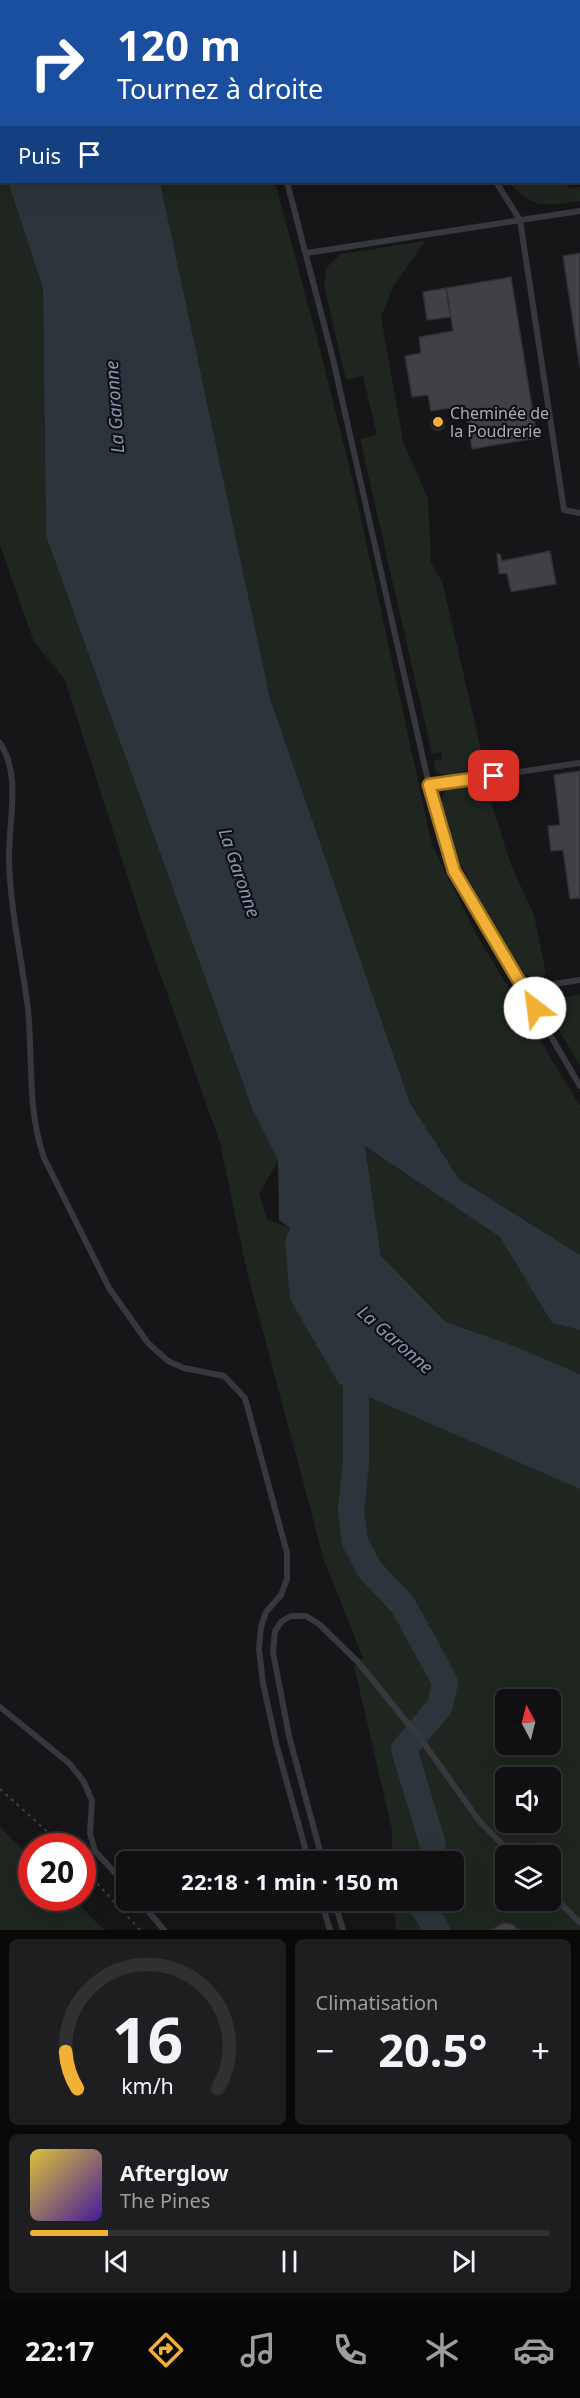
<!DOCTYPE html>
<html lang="fr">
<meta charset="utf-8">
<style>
body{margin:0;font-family:"Noto Sans",sans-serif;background:#1e1e20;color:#f1f3f6;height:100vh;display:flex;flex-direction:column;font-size:22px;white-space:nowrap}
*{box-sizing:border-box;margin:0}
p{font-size:20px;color:#9c9d9f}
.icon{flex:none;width:33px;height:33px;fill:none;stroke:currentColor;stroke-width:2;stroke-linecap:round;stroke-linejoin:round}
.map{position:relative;height:1930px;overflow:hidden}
.drawer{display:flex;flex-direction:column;gap:9px;padding:9px;background:#09090a;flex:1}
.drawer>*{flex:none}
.hud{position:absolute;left:0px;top:0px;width:580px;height:183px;box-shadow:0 6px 24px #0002,0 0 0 2px #303032;background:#1a4fa0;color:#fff;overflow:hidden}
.needle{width:39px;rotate:353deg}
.fabs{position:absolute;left:495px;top:1689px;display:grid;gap:12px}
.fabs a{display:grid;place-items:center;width:66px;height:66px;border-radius:9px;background:#101012;box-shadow:0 6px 24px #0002,0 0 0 2px #303032;font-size:30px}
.speed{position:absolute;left:18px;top:1833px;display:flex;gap:12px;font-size:30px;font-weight:700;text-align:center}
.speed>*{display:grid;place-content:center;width:78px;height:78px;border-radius:50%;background:#101012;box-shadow:0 6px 24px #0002,0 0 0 2px #303032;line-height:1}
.speed .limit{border:9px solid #d22;background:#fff;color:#111}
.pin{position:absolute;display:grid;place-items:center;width:51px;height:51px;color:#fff;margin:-26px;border-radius:12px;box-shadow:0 3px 9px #0006}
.me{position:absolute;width:66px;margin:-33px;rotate:330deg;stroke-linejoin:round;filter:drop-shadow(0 0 4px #0008)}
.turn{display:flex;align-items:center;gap:21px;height:126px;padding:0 18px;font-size:27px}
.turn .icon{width:78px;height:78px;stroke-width:2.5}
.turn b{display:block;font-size:42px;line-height:51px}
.then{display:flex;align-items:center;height:57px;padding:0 18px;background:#0003;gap:12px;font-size:22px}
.big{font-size:45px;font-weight:700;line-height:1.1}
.drawer .card{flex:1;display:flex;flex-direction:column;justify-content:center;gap:9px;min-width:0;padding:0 21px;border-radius:9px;background:#1e1e20}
.drawer .dial{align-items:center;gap:0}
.dial svg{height:156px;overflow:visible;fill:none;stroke:#303032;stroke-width:7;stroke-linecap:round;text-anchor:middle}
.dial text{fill:#f1f3f6;stroke:none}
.song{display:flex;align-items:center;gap:18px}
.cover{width:72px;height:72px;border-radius:9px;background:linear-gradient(135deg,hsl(50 70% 55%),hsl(260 70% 35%))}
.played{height:6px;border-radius:3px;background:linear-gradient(90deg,#f2b134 15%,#303032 15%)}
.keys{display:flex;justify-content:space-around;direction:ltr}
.heat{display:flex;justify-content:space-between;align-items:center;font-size:33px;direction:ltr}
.drawer .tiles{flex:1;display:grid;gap:9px;grid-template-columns:1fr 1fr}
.card:last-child{grid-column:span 2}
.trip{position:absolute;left:116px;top:1851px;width:348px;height:60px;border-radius:9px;background:#101012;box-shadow:0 6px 24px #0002,0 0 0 2px #303032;font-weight:700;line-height:60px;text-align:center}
.tab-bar{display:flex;height:96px;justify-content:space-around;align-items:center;background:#060607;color:#9c9d9f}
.tab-bar .icon{width:42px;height:42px}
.tab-bar .on{color:#f2b134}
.tab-bar b{font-size:27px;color:#f1f3f6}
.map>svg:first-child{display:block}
.green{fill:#1e261f;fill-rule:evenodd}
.water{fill:#2c353c}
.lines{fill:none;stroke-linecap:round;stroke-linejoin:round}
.river{stroke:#2c353c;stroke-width:26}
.building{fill:#404145;stroke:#303034;stroke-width:1.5}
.path{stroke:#3d3f44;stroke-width:2;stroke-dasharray:3 4.5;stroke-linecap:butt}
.service{stroke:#37383d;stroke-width:6}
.route-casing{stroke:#9d7322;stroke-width:15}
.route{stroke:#f2b134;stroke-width:10}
.poi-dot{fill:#f2b134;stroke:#111113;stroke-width:2}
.labels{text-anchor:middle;stroke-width:4.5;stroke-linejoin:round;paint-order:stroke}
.poi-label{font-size:16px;fill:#a8adb8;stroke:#111113;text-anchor:start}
.water-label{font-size:18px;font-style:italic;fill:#7f9bb3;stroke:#111113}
</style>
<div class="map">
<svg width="580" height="1930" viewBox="0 0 580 1930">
<rect width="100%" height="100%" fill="#161618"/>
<path class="green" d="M0,157l2,25h6l35,106 3,248 207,575 25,50 -19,33 8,25 23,9 49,156 241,105v441h-184l-3,-29 60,-1v-38l-61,-1v-31l-38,-164 9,-8 -39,-98 -77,-288 -27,-129 -77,-218 -78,-245 -31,-38 -34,-97zM506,1700h44v44h-44zM506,1778h44v44h-44zM506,1856h44v44h-44z
M160,182h115l42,156 36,144 79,363 44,89 104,172v149l-121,-76 -49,-76 -140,-405z
M509,182h59l1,6 11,-1v14c-32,5 -48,9 -71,-19z
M425,241l-32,46 -12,30 22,124 25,58 3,64 11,18 41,177 -2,11 -35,6 -9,-2 -4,-12 9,-2 -1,-7 -9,2 -72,-315 17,-4 -14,-59 -17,4 -22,-94 2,-18 15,-14z
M484,780l27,85 23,50 12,59 -7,4 -14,-3c-18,-30 -100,-153 -80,-184 8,-10 28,-9 39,-11z
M554,989l11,8 15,-3v71l-40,-66 4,-8z
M365,1145l135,92 52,86 28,7v44l-66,-28 -68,-24 -65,-66z
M0,1827l31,31 1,40h40l32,32h-104z"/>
<path class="water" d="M0,0l113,1 -111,1 -1,159z
M8,182h152l110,516 140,405 49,76 121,76v75l-28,-7 -52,-86 -135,-91 16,110 65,66 68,24 66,28v115l-241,-105 -49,-85 -5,-58 5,-13 -11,-8 -1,-59 -25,-50 -207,-575 -3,-248z"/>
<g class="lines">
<path class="river" d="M356,1356v107l-5,47 4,32 15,28 33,35 42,77 -5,24 -36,43 29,96 -2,17
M424,1900l-1,7 14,23"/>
</g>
<path class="building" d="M580,253v115l-17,-112z
M511,277l26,161 -65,11 -7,-43 -34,5 -3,-16 -16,2 -7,-41 16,-3 -2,-16 34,-6 -7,-43z
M446,288l5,29 -24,3 -4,-28z
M431 423a7 7 0 1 1 14 0a7 7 0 1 1-14 0Z
M550,551l6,33 -45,8 -4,-19 -8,1 -2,-20h3l2,7z
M580,771v127l-10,1 -7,-49 -12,1 -3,-25 12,-1 -6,-50z
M503,1923l9,1 7,6h-28z"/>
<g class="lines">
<path class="path" d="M0,1789l63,57
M82,1867l58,63"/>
<path class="service" d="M238,0v2
M434,0v2
M287,182l45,173 97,430 25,86 126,215
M496,182l24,38 44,290 16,3
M307,253l273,-42
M0,743c22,33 8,80 9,117 1,47 13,101 19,149 5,51 -1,100 16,149l65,130 39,55 20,18 16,7 40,8 21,22 42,155v26l-6,16 -15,17 -5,15 -2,22 4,34 13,60 33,119
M429,785l151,-22
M523,989l57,-9
M0,1707l70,57 14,18 8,19 -2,32 5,18 31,34
M323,1862l-34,-126 -16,-84 2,-21 7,-10 9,-5h15l13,8 39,38 65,80 57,80 34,34
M550,1893l30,30
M139,1900l25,30
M321,1900l9,30
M334,1900l9,30"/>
</g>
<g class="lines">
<defs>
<path id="route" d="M494,776l-65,9 25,86 81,137"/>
</defs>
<use href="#route" class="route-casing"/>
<use href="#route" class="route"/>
</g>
<circle class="poi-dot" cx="438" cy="422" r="6"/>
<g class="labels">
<g class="poi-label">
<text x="450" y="419">Cheminée de<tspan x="450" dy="18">la Poudrerie</tspan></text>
</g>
<g class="water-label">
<text transform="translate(115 407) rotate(-94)" y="6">La Garonne</text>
<text transform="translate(239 873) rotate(71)" y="6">La Garonne</text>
<text transform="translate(395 1340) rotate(41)" y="6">La Garonne</text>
</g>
</g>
</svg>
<div class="fabs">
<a><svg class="needle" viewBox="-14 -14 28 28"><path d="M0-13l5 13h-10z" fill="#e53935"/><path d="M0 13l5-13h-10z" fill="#9c9d9f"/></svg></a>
<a><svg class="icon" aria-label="sound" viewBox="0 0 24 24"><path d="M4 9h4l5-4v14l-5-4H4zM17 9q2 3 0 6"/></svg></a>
<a><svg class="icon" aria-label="layers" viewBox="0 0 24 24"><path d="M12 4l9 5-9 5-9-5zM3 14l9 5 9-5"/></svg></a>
</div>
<div class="speed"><div class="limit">20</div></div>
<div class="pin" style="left:494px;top:776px;background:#d93025"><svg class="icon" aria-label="arrive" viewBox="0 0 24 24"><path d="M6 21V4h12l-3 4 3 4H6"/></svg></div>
<svg class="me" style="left:535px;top:1008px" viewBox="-20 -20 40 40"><circle r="19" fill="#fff"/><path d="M0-13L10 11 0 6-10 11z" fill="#f2b134"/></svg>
<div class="trip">22:18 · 1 min · 150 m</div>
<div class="hud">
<div class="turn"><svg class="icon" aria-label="right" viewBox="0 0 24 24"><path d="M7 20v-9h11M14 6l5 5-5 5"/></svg><div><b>120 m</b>Tournez à droite</div></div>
<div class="then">Puis<svg class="icon" aria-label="arrive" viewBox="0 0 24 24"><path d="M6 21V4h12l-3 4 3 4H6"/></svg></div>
</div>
</div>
<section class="drawer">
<div class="tiles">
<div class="card dial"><svg viewBox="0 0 100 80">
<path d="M14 69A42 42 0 1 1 86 69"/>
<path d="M14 69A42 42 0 0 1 8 50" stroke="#f2b134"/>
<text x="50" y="56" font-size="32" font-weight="700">16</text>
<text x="50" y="72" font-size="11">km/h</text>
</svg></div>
<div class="card"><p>Climatisation</p>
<div class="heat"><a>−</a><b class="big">20.5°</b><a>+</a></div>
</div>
<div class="card">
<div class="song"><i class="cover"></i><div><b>Afterglow</b><p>The Pines</p></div></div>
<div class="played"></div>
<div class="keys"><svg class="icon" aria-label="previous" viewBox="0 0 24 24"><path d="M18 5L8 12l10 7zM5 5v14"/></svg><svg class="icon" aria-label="pause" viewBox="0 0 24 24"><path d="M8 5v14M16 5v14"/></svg><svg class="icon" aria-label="next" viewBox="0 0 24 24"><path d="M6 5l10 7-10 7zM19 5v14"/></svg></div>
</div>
</div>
</section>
<nav class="tab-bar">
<b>22:17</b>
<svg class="icon on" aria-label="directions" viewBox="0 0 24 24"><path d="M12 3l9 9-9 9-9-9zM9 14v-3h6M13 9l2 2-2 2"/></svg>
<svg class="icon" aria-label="music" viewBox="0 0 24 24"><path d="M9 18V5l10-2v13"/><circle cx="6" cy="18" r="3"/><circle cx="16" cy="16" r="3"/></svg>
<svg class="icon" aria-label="phone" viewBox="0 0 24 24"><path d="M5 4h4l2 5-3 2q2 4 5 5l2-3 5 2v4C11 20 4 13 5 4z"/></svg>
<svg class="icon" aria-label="climate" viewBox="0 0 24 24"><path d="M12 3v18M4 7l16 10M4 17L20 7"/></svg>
<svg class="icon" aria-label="car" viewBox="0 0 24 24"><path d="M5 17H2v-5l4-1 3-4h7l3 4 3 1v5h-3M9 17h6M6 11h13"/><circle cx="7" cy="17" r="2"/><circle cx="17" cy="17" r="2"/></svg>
</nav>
